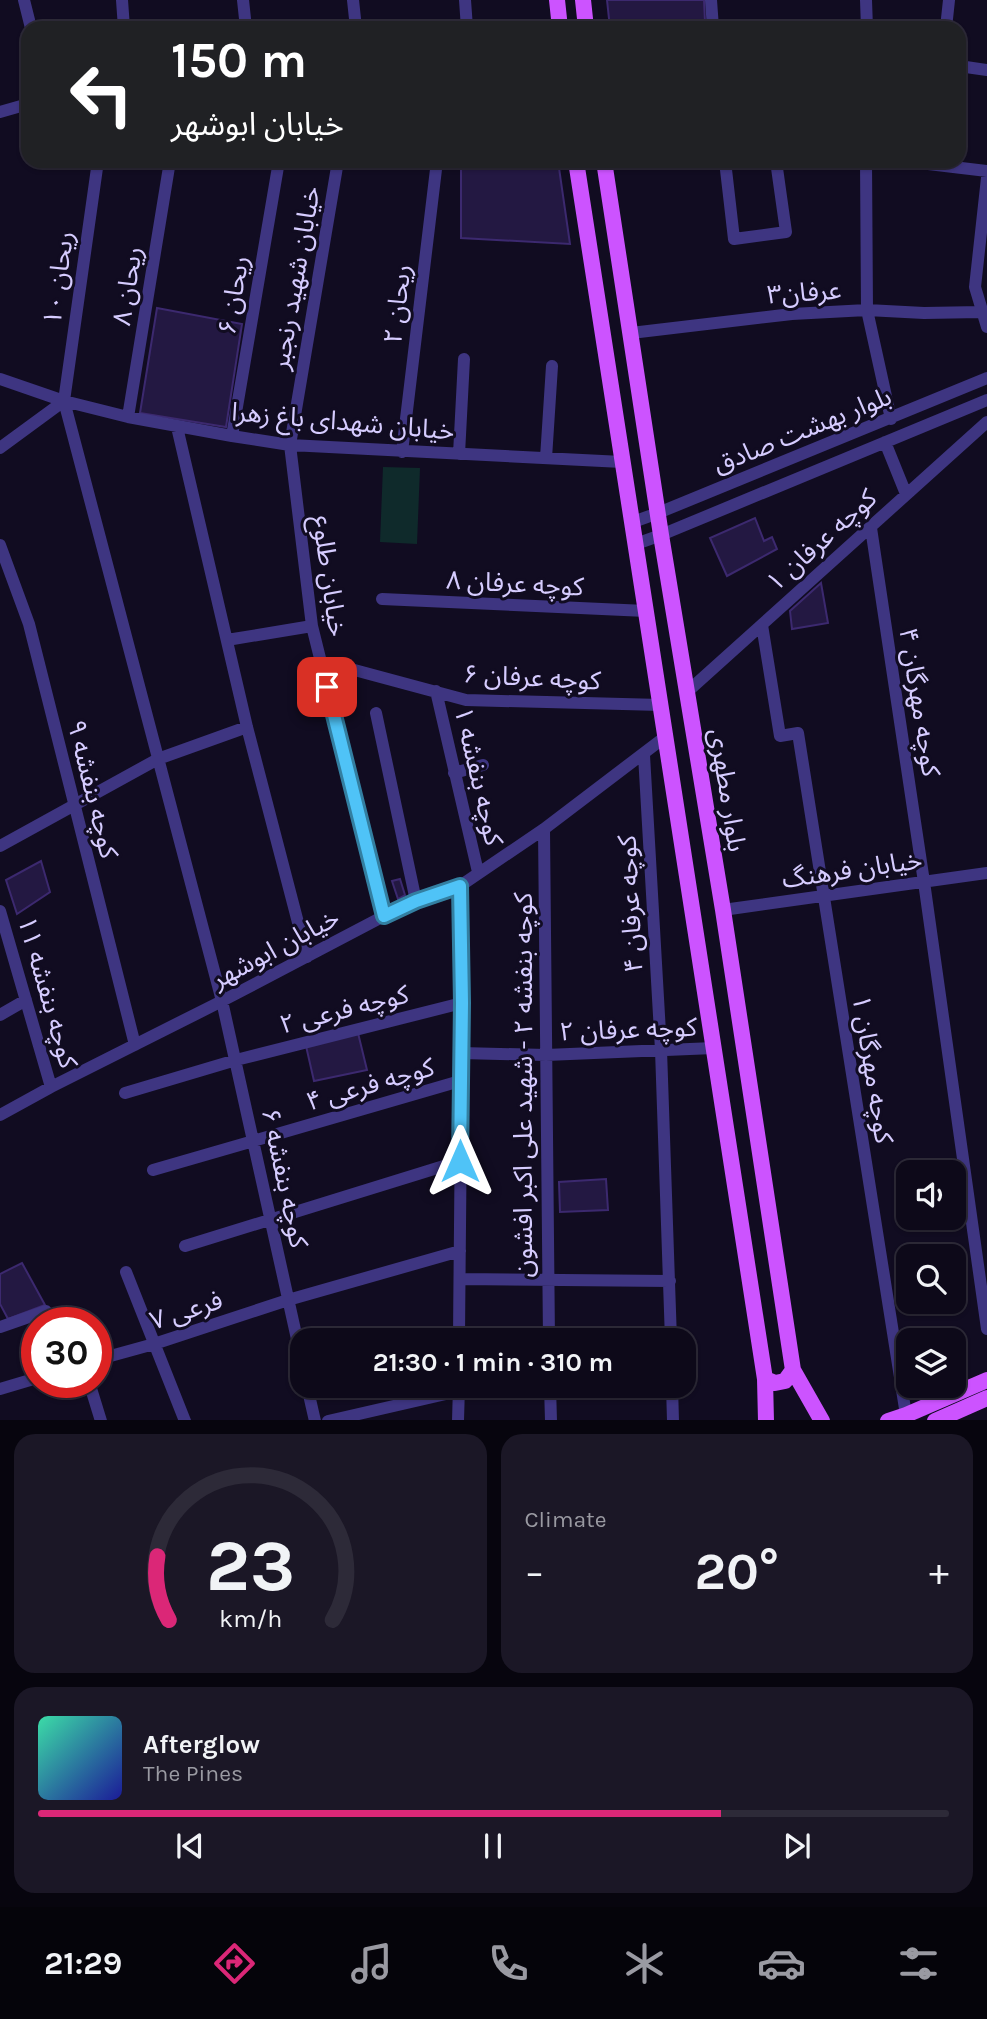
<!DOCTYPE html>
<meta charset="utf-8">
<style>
body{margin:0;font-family:Karla,"Noto Sans Arabic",sans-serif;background:#1b1726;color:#f1f3f6;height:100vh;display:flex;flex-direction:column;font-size:26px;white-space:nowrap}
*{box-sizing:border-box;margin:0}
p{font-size:23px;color:#9a9aa2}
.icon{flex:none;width:38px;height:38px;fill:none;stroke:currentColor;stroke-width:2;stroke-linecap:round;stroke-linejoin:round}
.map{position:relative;height:1420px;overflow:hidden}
.sheet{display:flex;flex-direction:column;gap:14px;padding:14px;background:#07050e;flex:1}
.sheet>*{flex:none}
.top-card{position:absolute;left:21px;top:21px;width:945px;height:147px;border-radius:21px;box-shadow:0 2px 5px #0004,0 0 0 2px #2d2a38;background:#202124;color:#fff;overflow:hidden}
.fabs{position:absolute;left:896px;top:1160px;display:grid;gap:14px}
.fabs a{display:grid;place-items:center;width:70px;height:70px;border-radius:14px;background:#0d0919;box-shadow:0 2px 5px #0004,0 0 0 2px #2d2a38;font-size:35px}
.speed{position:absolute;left:21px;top:1307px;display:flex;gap:14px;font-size:35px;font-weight:700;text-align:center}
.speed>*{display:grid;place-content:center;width:91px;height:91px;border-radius:50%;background:#0d0919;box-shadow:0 2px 5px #0004,0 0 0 2px #2d2a38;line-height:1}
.speed .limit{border:10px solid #d22;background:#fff;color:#111}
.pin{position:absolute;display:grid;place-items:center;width:60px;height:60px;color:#fff;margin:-30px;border-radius:14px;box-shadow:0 4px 10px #0006}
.me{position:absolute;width:77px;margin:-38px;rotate:0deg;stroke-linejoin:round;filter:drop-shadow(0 0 5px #0008)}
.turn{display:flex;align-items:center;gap:24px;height:147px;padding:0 35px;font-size:32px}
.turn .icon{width:91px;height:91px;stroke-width:2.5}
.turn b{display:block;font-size:49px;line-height:60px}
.big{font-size:52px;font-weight:700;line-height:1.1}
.sheet .card{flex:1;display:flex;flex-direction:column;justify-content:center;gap:10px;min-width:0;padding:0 24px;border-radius:21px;background:#1b1726}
.sheet .dial{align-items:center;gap:0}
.dial svg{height:182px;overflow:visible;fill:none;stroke:#2d2a38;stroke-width:7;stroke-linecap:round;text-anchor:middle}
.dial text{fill:#f1f3f6;stroke:none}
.song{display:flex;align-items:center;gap:21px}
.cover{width:84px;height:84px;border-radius:10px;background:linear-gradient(135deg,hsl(160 70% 55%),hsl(240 70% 35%))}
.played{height:7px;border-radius:4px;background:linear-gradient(90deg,#db2777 75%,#2d2a38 75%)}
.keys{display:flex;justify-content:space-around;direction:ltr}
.heat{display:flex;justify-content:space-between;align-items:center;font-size:38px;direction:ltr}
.sheet .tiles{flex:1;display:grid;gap:14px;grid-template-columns:1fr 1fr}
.card:last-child{grid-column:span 2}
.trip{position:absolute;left:290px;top:1328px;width:406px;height:70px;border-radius:21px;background:#0d0919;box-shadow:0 2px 5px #0004,0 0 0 2px #2d2a38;font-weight:700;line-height:70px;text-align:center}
.tabs{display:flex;height:112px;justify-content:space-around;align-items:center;background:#05040a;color:#9a9aa2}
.tabs .icon{width:49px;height:49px}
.tabs .selected{color:#db2777}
.tabs b{font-size:32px;color:#f1f3f6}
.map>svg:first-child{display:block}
.green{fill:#0f2a2b}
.building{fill:#231842;stroke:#3c296f;stroke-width:2}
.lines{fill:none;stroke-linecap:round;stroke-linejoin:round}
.minor{stroke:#3e3581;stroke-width:12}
.major{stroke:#cc53ff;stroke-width:16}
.route-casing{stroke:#337fa1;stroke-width:18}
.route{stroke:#4fc3f7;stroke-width:12}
.labels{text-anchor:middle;stroke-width:6;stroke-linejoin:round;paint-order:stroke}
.street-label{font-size:26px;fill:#d6ccff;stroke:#110c21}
</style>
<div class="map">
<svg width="987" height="1421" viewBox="0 0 987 1421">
<rect width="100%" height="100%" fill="#110c21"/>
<path class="green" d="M383,467l37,1 -3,76 -37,-2z"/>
<path class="building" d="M607,0h97l1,22 -46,6h-49z
M461,161h97l12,83 -109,-6z
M157,308l85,16 -16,103 -86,-14z
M755,518l9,23 8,-4 5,12 -50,27 -17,-38z
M821,583l7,40 -36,6 -2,-18z
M41,861l9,31 -33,22 -11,-34z
M400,879l5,16 -7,4 -6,-18z
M358,1033l9,37 -53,11 -8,-35z
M606,1179l2,31 -48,2 -1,-30z
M22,1263l23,42 -37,14 -8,-15v-30z"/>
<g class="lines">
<path class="minor" d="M24,0l7,28
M122,0l2,28
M243,0l3,28
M353,0l3,28
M465,0l2,28
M711,0l2,28
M866,0l1,28
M946,28l3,-28
M959,66l28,4
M0,112l28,-8
M98,161l-34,240 158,600 81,365
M338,161l-48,284 22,181 72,290
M725,161l9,78 52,-7 -10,-71
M866,161l1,149 24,109
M903,161l84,10
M987,178l-12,109 12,40
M631,333l161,-19 75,-4 57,3 57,-1
M0,379l64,22 64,16 104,19 58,9 332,17
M128,417l42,-256
M177,427l70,300 60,230
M232,436l47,-275
M885,442l21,52
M0,448l64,-47
M402,452l35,-291
M459,454l5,-95
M546,458l6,-92
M633,522l25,-9 329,-135
M871,528l53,354 63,447
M636,544l25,-9 326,-135
M0,545l29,79 106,421
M382,599l264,12
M762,625l18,111 18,-3 108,682
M227,640l85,-14
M321,661l145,39 195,5
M436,691l42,181
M687,692l300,-270
M376,713l40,188
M644,755l17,295 10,290
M454,773l29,-8
M544,829l5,511
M0,846l158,-87 89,-32
M723,910l264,-37
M0,911l51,176
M0,1015l26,-15
M461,1053l85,2 168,-7
M125,1093l111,-33 226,-57
M0,1115l51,-28 171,-86 162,-85 32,-15 44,-15 84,-57 121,-92
M153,1170l307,-89
M185,1246l275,-85
M126,1272l59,149
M460,1279l210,2
M0,1327l46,-16 8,12
M459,1340c1,-151 4,-303 1,-454
M96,1360l58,-16 134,-44 172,-49
M89,1382l12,39
M307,1386l8,35
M550,1386l1,35
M672,1386l1,35
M0,1389l37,-11
M328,1421l131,-30
M458,1421l1,-35"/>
<path class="major" d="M557,0l3,28
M583,0l3,28
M576,161l189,1218 1,42
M604,161l57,374 62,375 70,460 29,51
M765,1379l10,4 10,-2 8,-11
M888,1421l18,-6 81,-35
M935,1421l52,-23"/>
</g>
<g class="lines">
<defs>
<path id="route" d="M327,687l57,229 32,-15 44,-15 2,117 -2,158"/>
</defs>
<use href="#route" class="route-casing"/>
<use href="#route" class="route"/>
</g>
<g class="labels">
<g class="street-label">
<text transform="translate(58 278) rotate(-82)" y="9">ریحان ۱۰</text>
<text transform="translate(295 278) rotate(-80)" y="9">خیابان شهید رنجبر</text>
<text transform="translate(127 286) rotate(-81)" y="9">ریحان ۸</text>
<text transform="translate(804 292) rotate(-4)" y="9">عرفان۳</text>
<text transform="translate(233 295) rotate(-80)" y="9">ریحان ۶</text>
<text transform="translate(397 304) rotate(-83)" y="9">ریحان ۲</text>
<text transform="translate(343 421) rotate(5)" y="9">خیابان شهدای باغ‌ زهرا</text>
<text transform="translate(802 430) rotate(-22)" y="9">بلوار بهشت صادق</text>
<text transform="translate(821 540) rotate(-42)" y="9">کوچه عرفان ۱</text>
<text transform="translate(330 576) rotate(82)" y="9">خیابان طلوع</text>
<text transform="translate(515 583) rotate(3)" y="9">کوچه عرفان ۸</text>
<text transform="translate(532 677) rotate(3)" y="9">کوچه عرفان ۶</text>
<text transform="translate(920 702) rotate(81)" y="9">کوچه مهرگان ۴</text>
<text transform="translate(479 776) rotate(77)" y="9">کوچه بنفشه ۱</text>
<text transform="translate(93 789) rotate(76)" y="9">کوچه بنفشه ۹</text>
<text transform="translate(728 790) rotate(81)" y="9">بلوار مطهری</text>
<text transform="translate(852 869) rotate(-8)" y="9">خیابان فرهنگ</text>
<text transform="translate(630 904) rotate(-93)" y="9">کوچه عرفان ۴</text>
<text transform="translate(275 948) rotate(-28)" y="9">خیابان ابوشهر</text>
<text transform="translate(48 992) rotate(74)" y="9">کوچه بنفشه ۱۱</text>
<text transform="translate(344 1009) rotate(-14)" y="9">کوچه فرعی ۲</text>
<text transform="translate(628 1029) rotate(-2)" y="9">کوچه عرفان ۲</text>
<text transform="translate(873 1069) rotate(81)" y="9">کوچه مهرگان ۱</text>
<text transform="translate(370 1084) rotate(-16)" y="9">کوچه فرعی ۴</text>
<text transform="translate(523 1085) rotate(-90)" y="9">کوچه بنفشه ۲ - شهید علی اکبر افشون</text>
<text transform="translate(285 1178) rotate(78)" y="9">کوچه بنفشه ۶</text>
<text transform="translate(186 1310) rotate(-18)" y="9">فرعی ۷</text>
</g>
</g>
</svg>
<div class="fabs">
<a><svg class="icon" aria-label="sound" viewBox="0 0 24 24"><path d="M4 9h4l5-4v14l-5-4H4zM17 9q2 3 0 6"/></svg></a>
<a><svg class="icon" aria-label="search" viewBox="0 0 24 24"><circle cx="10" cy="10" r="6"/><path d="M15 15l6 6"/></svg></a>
<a><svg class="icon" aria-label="layers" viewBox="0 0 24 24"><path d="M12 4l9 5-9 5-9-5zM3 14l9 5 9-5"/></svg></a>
</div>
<div class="speed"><div class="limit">30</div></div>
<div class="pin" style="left:327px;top:687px;background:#d93025"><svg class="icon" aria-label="arrive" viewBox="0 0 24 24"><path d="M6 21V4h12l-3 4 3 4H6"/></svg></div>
<svg class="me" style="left:460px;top:1161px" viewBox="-20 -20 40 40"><path d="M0-17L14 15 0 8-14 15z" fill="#4fc3f7" stroke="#fff" stroke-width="4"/></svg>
<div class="trip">21:30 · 1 min · 310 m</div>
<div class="top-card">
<div class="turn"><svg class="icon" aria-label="left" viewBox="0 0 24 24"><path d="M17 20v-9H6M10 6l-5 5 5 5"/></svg><div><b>150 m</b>خیابان ابوشهر</div></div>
</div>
</div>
<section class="sheet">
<div class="tiles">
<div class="card dial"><svg viewBox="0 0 100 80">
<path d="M14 69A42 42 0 1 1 86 69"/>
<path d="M14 69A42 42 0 0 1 9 41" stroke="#db2777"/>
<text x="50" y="56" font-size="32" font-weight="700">23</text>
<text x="50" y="72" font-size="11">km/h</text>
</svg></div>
<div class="card"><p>Climate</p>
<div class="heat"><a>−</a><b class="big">20°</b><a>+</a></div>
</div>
<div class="card">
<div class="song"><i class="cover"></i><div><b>Afterglow</b><p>The Pines</p></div></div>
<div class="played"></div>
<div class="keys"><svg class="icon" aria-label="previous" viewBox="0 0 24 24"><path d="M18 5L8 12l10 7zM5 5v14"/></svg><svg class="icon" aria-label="pause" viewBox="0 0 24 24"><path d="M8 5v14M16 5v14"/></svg><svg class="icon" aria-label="next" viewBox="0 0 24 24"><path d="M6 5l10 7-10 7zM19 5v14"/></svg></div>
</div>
</div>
</section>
<nav class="tabs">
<b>21:29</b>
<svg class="icon selected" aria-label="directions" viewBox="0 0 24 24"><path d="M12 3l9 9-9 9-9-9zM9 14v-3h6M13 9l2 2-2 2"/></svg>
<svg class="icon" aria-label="music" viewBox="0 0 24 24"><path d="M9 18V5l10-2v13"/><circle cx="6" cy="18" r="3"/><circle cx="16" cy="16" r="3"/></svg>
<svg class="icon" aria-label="phone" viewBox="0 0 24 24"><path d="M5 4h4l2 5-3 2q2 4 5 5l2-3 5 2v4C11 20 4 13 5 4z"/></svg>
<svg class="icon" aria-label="climate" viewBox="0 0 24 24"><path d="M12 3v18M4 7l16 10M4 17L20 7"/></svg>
<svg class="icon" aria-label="car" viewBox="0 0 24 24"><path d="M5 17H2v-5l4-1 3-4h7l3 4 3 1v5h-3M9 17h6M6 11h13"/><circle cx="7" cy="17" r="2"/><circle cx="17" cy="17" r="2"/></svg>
<svg class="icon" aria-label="filters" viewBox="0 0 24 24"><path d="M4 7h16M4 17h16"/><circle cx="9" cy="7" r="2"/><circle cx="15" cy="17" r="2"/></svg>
</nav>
